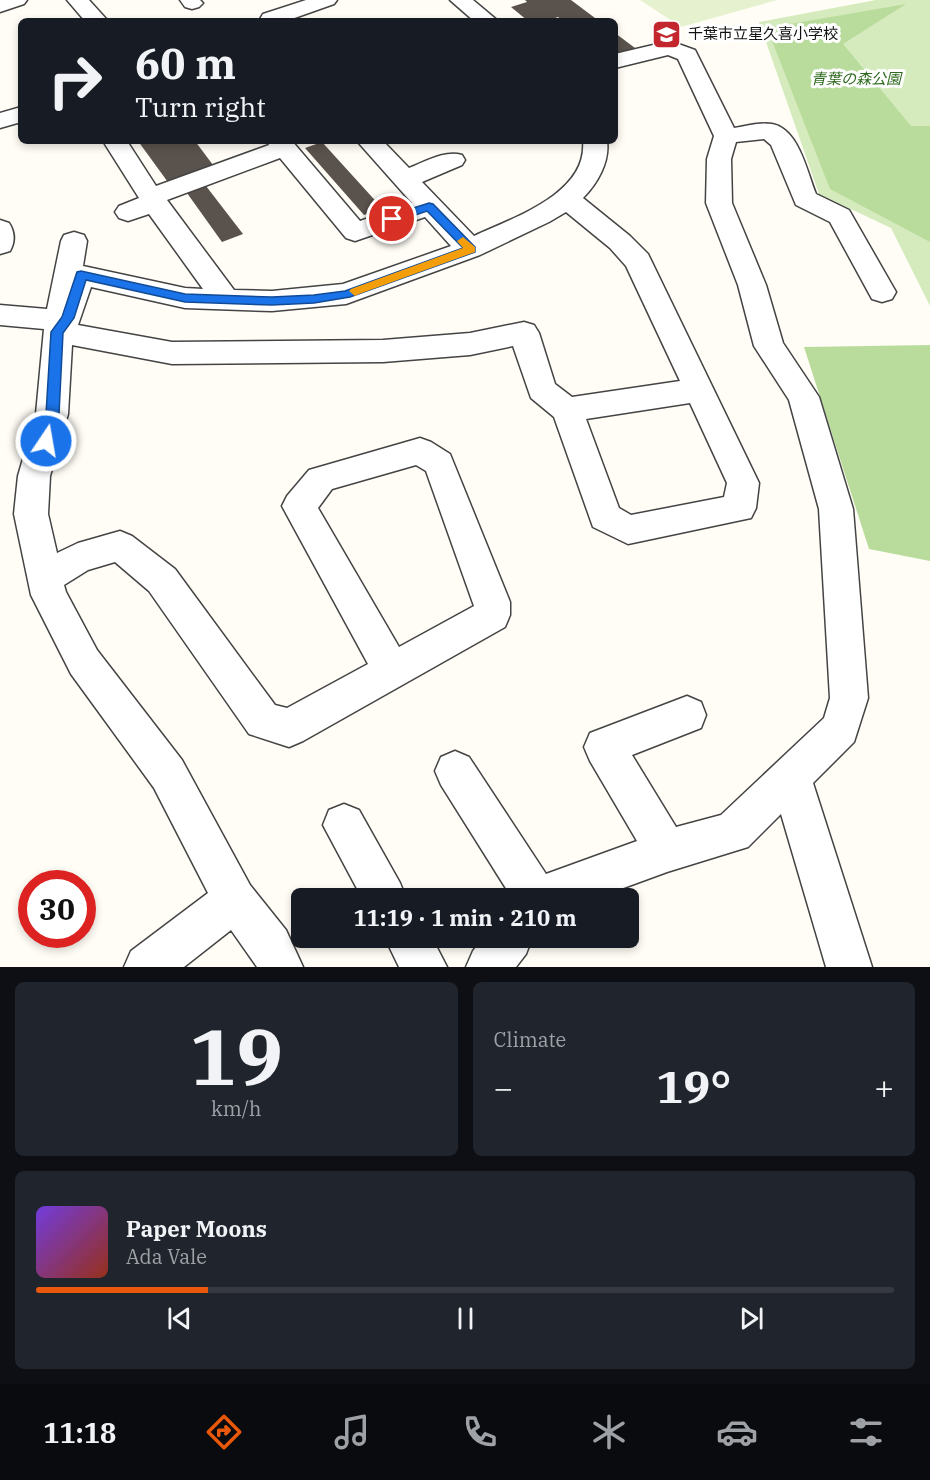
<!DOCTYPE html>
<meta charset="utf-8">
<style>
body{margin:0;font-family:"IBM Plex Serif","Noto Sans JP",serif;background:#20242c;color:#f1f3f6;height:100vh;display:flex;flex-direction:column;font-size:22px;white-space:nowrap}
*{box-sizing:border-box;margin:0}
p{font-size:20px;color:#9ea1a6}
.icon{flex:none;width:33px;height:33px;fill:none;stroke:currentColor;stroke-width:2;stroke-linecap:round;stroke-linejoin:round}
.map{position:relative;height:967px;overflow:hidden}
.side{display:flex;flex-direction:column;gap:15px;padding:15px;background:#0d0f14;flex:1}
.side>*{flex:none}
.top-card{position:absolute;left:18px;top:18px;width:600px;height:126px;border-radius:9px;box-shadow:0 3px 9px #0003;background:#171b24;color:#f1f3f6;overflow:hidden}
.speed{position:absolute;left:18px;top:870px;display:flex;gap:12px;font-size:30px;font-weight:700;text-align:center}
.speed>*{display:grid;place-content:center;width:78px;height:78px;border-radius:50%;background:#171b24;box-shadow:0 3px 9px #0003;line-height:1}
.speed .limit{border:9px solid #d22;background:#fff;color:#111}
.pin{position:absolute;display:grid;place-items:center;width:51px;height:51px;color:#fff;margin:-26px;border:3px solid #fff;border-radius:50%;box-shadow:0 2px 6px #0007}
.me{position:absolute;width:66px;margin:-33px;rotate:12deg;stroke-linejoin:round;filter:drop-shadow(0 0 4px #0008)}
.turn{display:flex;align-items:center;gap:21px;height:126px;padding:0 18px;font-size:27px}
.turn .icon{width:78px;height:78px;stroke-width:2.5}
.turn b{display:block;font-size:42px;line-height:51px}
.big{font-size:45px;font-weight:800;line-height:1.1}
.side .tile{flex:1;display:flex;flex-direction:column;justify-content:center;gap:9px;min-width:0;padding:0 21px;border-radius:9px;background:#20242c}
.side .dial{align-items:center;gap:0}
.dial b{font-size:78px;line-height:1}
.song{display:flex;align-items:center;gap:18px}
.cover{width:72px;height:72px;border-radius:9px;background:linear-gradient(135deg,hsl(260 70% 55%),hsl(10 70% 35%))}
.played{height:6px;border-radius:3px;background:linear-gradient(90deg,#ea580c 20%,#363941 20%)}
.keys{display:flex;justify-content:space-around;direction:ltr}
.heat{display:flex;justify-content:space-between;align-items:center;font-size:33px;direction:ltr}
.side .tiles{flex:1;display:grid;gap:15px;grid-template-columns:1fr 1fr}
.tile:last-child{grid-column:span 2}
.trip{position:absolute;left:291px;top:888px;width:348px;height:60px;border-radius:9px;background:#171b24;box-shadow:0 3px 9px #0003;font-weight:800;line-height:60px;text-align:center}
.tabs{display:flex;height:96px;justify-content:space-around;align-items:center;background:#090b0e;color:#9ea1a6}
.tabs .icon{width:42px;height:42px}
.tabs .current{color:#ea580c}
.tabs b{font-size:27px;color:#f1f3f6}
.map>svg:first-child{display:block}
.green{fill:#d5ebbd}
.forest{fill:#b9dc9c}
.pitch{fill:#e6f2cf}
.building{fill:#5a524d}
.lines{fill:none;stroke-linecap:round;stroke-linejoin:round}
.minor-casing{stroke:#444;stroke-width:3}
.minor{fill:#fff;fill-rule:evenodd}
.route{fill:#1a73e8;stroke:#114b97;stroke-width:1.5}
.slow{fill:#f59e0b}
.labels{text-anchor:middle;stroke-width:6;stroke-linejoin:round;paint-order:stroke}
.far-poi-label{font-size:15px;fill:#111;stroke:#fff;text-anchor:start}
.far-park-label{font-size:15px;font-style:italic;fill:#2f6b1f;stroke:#fff}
</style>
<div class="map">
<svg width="930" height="967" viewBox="0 0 930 967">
<rect width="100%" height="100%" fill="#fffdf5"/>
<path class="green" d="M876,0h54v306l-39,-78 -72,-34 -60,-172z"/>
<path class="forest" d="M906,4l-63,40 68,82h19v116l-100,-53 -63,-161z
M930,345v216l-61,-12 -65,-202z"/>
<path class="pitch" d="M640,0h137l-96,27z"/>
<path class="building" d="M525,0h46l28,21h-36l-5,-4 -11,4h-19l-17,-14 16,-5z
M615,33l20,15 -20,7z
M138,141h57l21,28 -46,16z
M322,142l60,66 -18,7 -59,-67z
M206,186l37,48 -21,8 -35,-49z"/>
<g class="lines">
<defs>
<path id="minor" d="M0,0h27l-3,4 -24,8z
M67,0h22l19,21h-23z
M180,0h20l3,3 -4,4 -7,2 -7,-2z
M306,0h31l-3,4 -48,17h-24l-2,-2 3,-5z
M450,0h23l25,21h-24z
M670,41l25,9 39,78c12,-2 26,-6 38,-4 27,5 35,48 44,70l33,16 47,82 -4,7 -10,3 -10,-3 -42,-77 -34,-17 -25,-60 -7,-6 -28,3 -5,17 1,44 34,82 17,58 36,54 34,112 15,189 -14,44 -41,41 59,184h-46l-45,-153 -33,33 -81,25 -71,26h-84l-71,-113 -6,-14 6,-14 14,-6 14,6 77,117 91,-33 -47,-80 -6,-14 6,-14 97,-37 14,6 5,13 -5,13 -69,27 44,72 45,-12 103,-97 6,-20 -11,-189 -30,-109 -35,-54 -16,-61 -32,-82 1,-44 7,-23 -36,-77 -10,-4 -53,13v-14z
M21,107v15l-21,6v-15z
M103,141h24l29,45 113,-41 -2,-4h25l68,80 52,-18 -55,-62h26l26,27c16,-6 35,-18 53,-13l3,5 -3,5 -40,17 52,54c38,-18 114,-42 109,-95h24c3,21 -10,43 -24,57l47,38 18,18 111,229 -3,25 -5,10 -123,26 -35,-17 -39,-110 -23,-19 -18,-52 -43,9 -87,7 -211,2 -100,-19 -4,69 -18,62 -2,38 9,39 21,-10 42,-12 12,5 43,33 100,136 12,3 81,-44 -86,-158 5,-10 22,-26 111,-32 11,4 19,12 60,148v13l-5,12 -202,114 -14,6 -40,-13 -100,-143 -34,-29 -27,8 -24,15 2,7 31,58 85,110 68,125 36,45 17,37h-46l-26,-37 -47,37h-60l7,-16 77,-58 -54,-105 -83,-114 -40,-79 -17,-81 4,-38 18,-62 8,-85 -44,-4v-20l47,4 14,-68 3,-6 10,-3 10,3 3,6 -4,25 102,22 18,1 -54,-75 -21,7 -9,-3 -4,-6 4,-6 20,-8zM280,158l66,80 9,3 70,-24 26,29 -108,38 -71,7 -38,-1 -67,-90zM566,212l44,36 16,18 54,115 -108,16 -17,-13 -16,-51 -5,-8 -10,-3 -54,11 -87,7 -211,2 -94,-17 13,-38 94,21 87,3 74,-7 134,-49 69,-33zM690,403l37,80 -3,14 -93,18 -12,-7 -33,-89zM416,465l10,6 48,135 -75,41 -81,-139 14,-19z
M0,220l9,3c6,9 6,19 1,28l-10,3z
M344,804l15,6 41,73 6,15h-44l-39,-73 6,-15z
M385,938h47l15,29h-48z
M483,938h49l-6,16 -10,13h-50l7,-16z"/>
</defs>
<use href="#minor" class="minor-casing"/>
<use href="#minor" class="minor"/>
</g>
<path class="route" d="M429,203l4,1 42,43v5l-125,45 -36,6 -42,2 -87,-3 -99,-22 -12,38 -11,15 -4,81 -6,27 -2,4h-9l-2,-4 6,-27 5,-82 11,-15 15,-45 4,-1 104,23 87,3 42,-2 31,-4 118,-43 -36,-37 -35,12 -6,-4 2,-3z"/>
<path class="slow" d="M463,237l12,10v5l-116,42 -4,2 -6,-5 2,-2 112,-41 -6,-7z"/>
<defs>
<symbol id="school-square" viewBox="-11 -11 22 22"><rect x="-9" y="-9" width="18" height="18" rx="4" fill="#c4262e" stroke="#fff"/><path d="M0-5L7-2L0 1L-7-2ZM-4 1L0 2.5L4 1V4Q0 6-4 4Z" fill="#fff"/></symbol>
</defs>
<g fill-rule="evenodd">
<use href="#school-square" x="650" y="18" width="33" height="33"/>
</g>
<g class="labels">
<g class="far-poi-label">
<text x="688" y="39">千葉市立星久喜小学校</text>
</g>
<g class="far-park-label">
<text x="856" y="84">青葉の森公園</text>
</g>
</g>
</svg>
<div class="speed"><div class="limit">30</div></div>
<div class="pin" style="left:392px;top:219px;background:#d93025"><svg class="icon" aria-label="arrive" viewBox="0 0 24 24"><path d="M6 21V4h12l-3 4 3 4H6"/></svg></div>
<svg class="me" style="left:46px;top:441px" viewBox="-20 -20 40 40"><circle r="17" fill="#1a73e8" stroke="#fff" stroke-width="3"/><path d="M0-11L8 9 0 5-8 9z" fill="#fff"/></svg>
<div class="trip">11:19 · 1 min · 210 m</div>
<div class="top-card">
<div class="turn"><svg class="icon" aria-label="right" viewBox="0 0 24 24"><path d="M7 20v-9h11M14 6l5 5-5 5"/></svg><div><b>60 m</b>Turn right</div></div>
</div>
</div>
<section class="side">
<div class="tiles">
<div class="tile dial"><b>19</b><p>km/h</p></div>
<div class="tile"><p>Climate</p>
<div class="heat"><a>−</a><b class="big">19°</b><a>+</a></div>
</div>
<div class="tile">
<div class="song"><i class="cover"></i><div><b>Paper Moons</b><p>Ada Vale</p></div></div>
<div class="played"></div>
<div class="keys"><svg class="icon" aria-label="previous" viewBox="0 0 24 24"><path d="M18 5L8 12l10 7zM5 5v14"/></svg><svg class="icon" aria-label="pause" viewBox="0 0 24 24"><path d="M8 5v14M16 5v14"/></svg><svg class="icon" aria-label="next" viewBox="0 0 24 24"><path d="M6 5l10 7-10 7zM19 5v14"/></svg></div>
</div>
</div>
</section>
<nav class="tabs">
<b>11:18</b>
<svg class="icon current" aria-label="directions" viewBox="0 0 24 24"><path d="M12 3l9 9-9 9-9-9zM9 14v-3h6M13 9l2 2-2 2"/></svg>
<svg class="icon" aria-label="music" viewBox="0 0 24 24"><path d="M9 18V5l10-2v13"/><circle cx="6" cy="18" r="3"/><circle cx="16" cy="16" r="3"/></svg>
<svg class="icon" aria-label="phone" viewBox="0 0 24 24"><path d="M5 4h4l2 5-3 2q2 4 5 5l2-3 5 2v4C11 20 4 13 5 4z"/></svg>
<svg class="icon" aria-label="climate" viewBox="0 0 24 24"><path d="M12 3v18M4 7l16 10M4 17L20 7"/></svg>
<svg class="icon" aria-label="car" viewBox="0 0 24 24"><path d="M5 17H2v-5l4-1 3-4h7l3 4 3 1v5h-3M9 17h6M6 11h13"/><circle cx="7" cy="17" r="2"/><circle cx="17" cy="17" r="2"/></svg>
<svg class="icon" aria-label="filters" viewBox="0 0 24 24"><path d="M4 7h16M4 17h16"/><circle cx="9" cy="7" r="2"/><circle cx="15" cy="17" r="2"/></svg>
</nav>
